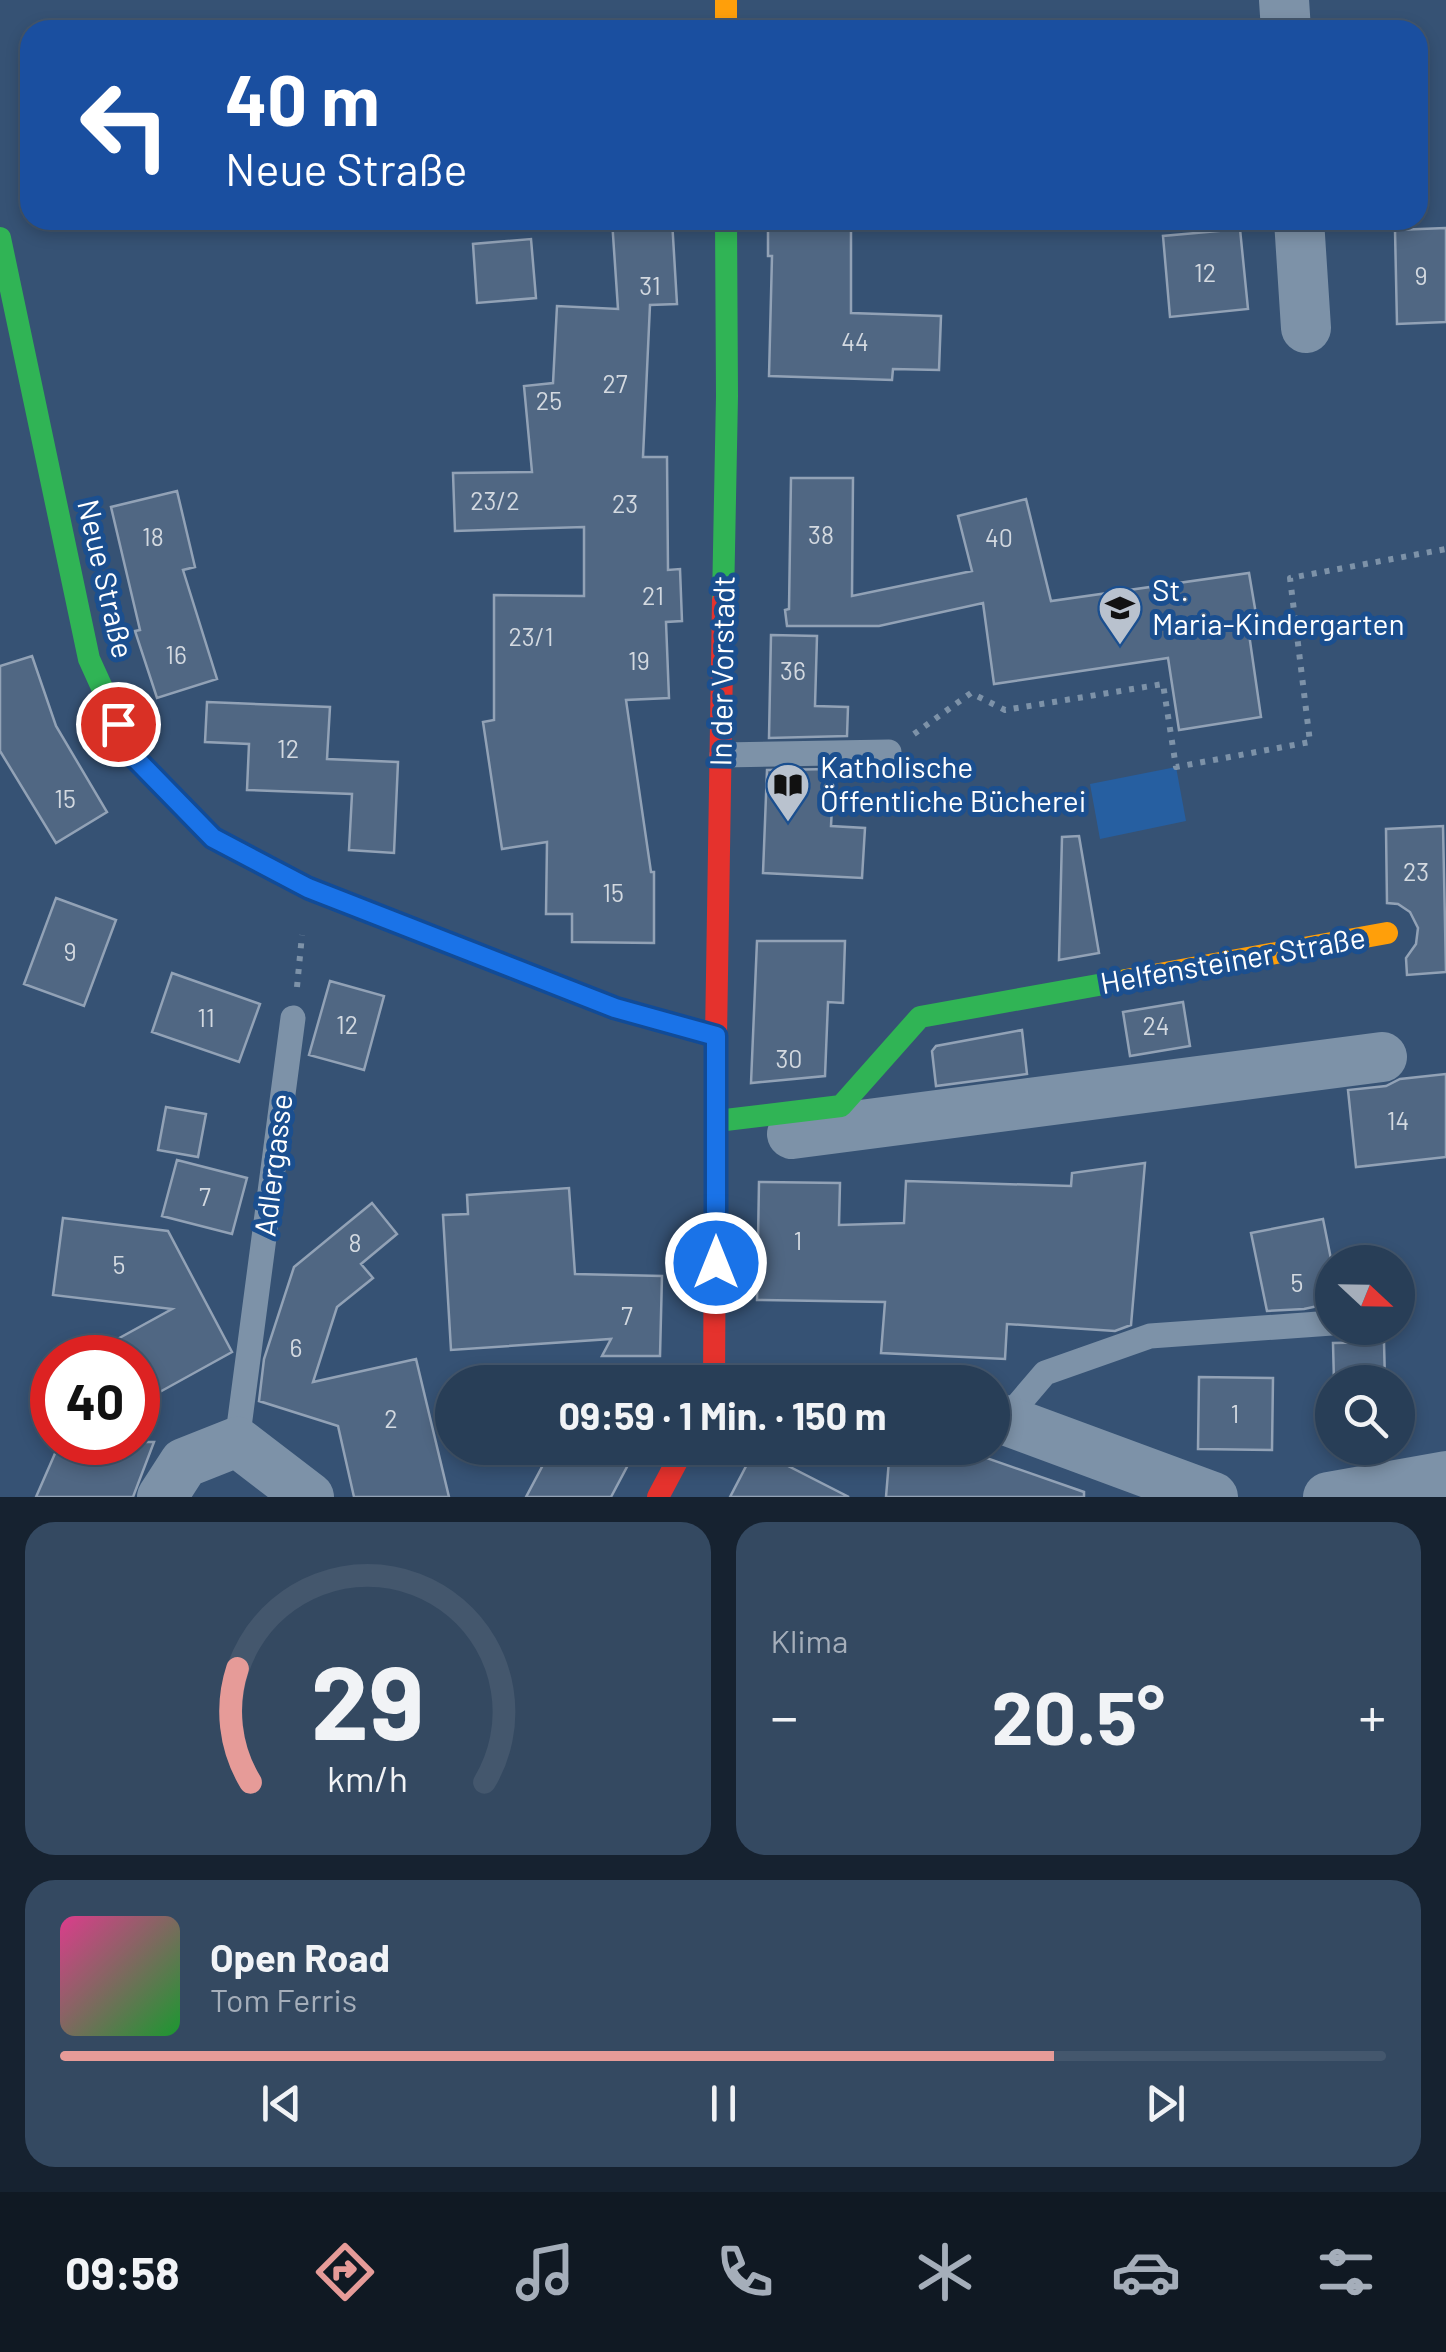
<!DOCTYPE html>
<html lang="de">
<meta charset="utf-8">
<style>
body{margin:0;font-family:Barlow,sans-serif;background:#344961;color:#f1f3f6;height:100vh;display:flex;flex-direction:column;font-size:38px;white-space:nowrap}
*{box-sizing:border-box;margin:0}
p{font-size:32px;color:#a5aeba}
.icon{flex:none;width:55px;height:55px;fill:none;stroke:currentColor;stroke-width:2;stroke-linecap:round;stroke-linejoin:round}
.map{position:relative;height:1497px;overflow:hidden}
.sheet{display:flex;flex-direction:column;gap:25px;padding:25px;background:#162230;flex:1}
.sheet>*{flex:none}
.top-card{position:absolute;left:20px;top:20px;width:1408px;height:210px;border-radius:30px;box-shadow:0 5px 15px #0003,0 0 0 2px #44576d;background:#1a4fa0;color:#fff;overflow:hidden}
.needle{width:65px;rotate:112deg}
.controls{position:absolute;left:1315px;top:1245px;display:grid;gap:20px}
.controls a{display:grid;place-items:center;width:100px;height:100px;border-radius:50%;background:#283e57;box-shadow:0 5px 15px #0003,0 0 0 2px #44576d;font-size:50px}
.speed{position:absolute;left:30px;top:1335px;display:flex;gap:20px;font-size:50px;font-weight:700;text-align:center}
.speed>*{display:grid;place-content:center;width:130px;height:130px;border-radius:50%;background:#283e57;box-shadow:0 5px 15px #0003,0 0 0 2px #44576d;line-height:1}
.speed .limit{border:15px solid #d22;background:#fff;color:#111}
.pin{position:absolute;display:grid;place-items:center;width:85px;height:85px;color:#fff;margin:-42px;border:5px solid #fff;border-radius:50%;box-shadow:0 2px 10px #0007}
.me{position:absolute;width:110px;margin:-55px;rotate:0deg;stroke-linejoin:round;filter:drop-shadow(0 0 8px #0008)}
.turn{display:flex;align-items:center;gap:35px;height:210px;padding:0 40px;font-size:45px}
.turn .icon{width:130px;height:130px;stroke-width:2.5}
.turn b{display:block;font-size:70px;line-height:85px}
.big{font-size:75px;font-weight:700;line-height:1.1}
.sheet .card{flex:1;display:flex;flex-direction:column;justify-content:center;gap:15px;min-width:0;padding:0 35px;border-radius:30px;background:#344961}
.sheet .dial{align-items:center;gap:0}
.dial svg{height:260px;overflow:visible;fill:none;stroke:#44576d;stroke-width:7;stroke-linecap:round;text-anchor:middle}
.dial text{fill:#f1f3f6;stroke:none}
.song{display:flex;align-items:center;gap:30px}
.cover{width:120px;height:120px;border-radius:15px;background:linear-gradient(135deg,hsl(330 70% 55%),hsl(130 70% 35%))}
.played{height:10px;border-radius:5px;background:linear-gradient(90deg,#e69b98 75%,#44576d 75%)}
.keys{display:flex;justify-content:space-around;direction:ltr}
.heat{display:flex;justify-content:space-between;align-items:center;font-size:55px;direction:ltr}
.sheet .tiles{flex:1;display:grid;gap:25px;grid-template-columns:1fr 1fr}
.card:last-child{grid-column:span 2}
.trip{position:absolute;left:435px;top:1365px;width:575px;height:100px;border-radius:50px;background:#283e57;box-shadow:0 5px 15px #0003,0 0 0 2px #44576d;font-weight:700;line-height:100px;text-align:center}
.dock{display:flex;height:160px;justify-content:space-around;align-items:center;background:#101923;color:#a5aeba}
.dock .icon{width:70px;height:70px}
.dock .active{color:#e69b98}
.dock b{font-size:45px;color:#f1f3f6}
.map>svg:first-child{display:block}
.green{fill:#265fa1}
.building{fill:#506783;stroke:#92a2b6;stroke-width:2.5}
.lines{fill:none;stroke-linecap:round;stroke-linejoin:round}
.path{stroke:#7d92a8;stroke-width:6;stroke-dasharray:5 8;stroke-linecap:butt}
.lane{stroke:#7d92a8;stroke-width:25}
.street{stroke:#7d92a8;stroke-width:50}
.fast{stroke:#30b455;stroke-width:22}
.slow{stroke:#ff9f0a;stroke-width:22}
.jam{stroke:#e5322d;stroke-width:22}
.route-casing{stroke:#114b97;stroke-width:25}
.route{stroke:#1a73e8;stroke-width:18}
.labels{text-anchor:middle;stroke-width:10;stroke-linejoin:round;paint-order:stroke}
.number-label{font-size:25px;fill:#d3d9e0}
.street-label{font-size:30px;fill:#fff;stroke:#1b4f8f}
.poi-label{font-size:30px;fill:#fff;stroke:#1b4f8f;text-anchor:start}
</style>
<div class="map">
<svg width="1446" height="1497" viewBox="0 0 1446 1497">
<rect width="100%" height="100%" fill="#365274"/>
<path class="green" d="M1176,767l10,54 -86,18 -10,-55z"/>
<path class="building" d="M612,220h60l5,84 -27,1 -7,152h24l1,113 12,-1 2,52 -16,1 3,76 -43,2 25,172h3v71l-82,-1v-28h-26l1,-72 -45,7 -19,-127 11,-2v-125l90,1v-69l-129,4 -2,-58 79,-1 -8,-86 29,-3 4,-77 61,3z
M768,220h83v93l90,3 -2,54 -46,-1 -1,11 -123,-4 3,-120h-4z
M1446,228v94l-49,2 -2,-94z
M1240,229l8,80 -78,8 -7,-81z
M531,239l5,59 -59,5 -4,-59z
M791,478h62l-1,118 120,-25 -14,-55 68,-17 25,102 198,-28 10,59 -10,2 12,83 -82,13 -11,-72 -174,26 -11,-81 -104,23h-92l-2,-16 4,-1z
M177,491l18,76 -12,3 34,109 -60,19 -22,-67 5,-1 -29,-123z
M771,635l46,1 -2,70 33,1 -1,29 -78,2z
M32,656l24,70 51,86 -51,31 -56,-92v-85z
M207,702l123,5 -3,52 71,3 -4,91 -45,-3 3,-56 -105,-4 2,-46 -44,-2z
M834,769l-3,57 34,2 -3,50 -99,-5 4,-103z
M1443,826l3,146 -39,3 -1,-17 10,-14 2,-16 -8,-16 -12,-8 -11,-1 -1,-74z
M1079,836l20,117 -40,7 3,-123z
M56,898l60,22 -32,86 -60,-22z
M757,941h88l-2,62 -15,-1 -3,74 -74,7z
M172,973l88,31 -21,58 -87,-30z
M330,981l54,15 -20,74 -55,-15z
M1183,1002l7,44 -60,10 -7,-44z
M1022,1030l5,44 -91,12 -4,-35 4,-5z
M1446,1074v83l-90,10 -8,-77 38,-4 14,-7z
M166,1107l40,7 -8,43 -40,-7z
M177,1160l70,18 -15,56 -70,-18z
M1145,1163l-14,162 -16,6 -108,-7 -2,35 -124,-6 4,-51 -128,-2 2,-118 81,1 -1,42 65,-2 2,-42 165,5 1,-13z
M569,1188l6,86 87,2 -2,80h-58l9,-17 -160,11 -8,-135 25,-1 -1,-19z
M372,1203l25,31 -36,30 12,14 -36,29 -24,75 103,-23 33,138h-95l-16,-71 -79,-25 5,-42 30,-92z
M63,1218l105,13 64,121 -94,52v-46h-55l89,-49 -119,-14z
M1323,1219l9,45v39l-28,6 -37,2 -16,-78z
M1384,1342l1,40h-51l-1,-39z
M1199,1377l74,1 -1,72 -74,-1z
M60,1442h94l-21,55h-97z
M552,1448h85l-26,49h-85z
M890,1448h68l126,44v5h-198z
M755,1449l94,48h-119z"/>
<g class="lines">
<path class="path" d="M914,734l57,-41 34,17 158,-26 13,83 134,-25 -20,-164 156,-29
M297,987l5,-52"/>
<path class="lane" d="M722,755l167,-3
M1005,1420l40,-47 105,-37 182,-13
M237,1442l56,-424"/>
<path class="street" d="M1284,0l2,30
M1299,220l7,108
M792,1134l590,-77
M992,1419l13,1 208,77
M162,1497l22,-34 53,-21 72,55
M1328,1497l118,-21"/>
<path class="fast" d="M0,238l89,421 44,97 80,82 41,21
M723,601l4,-205 -1,-176
M717,1121l124,-15 79,-89 206,-37"/>
<path class="slow" d="M726,0v30
M1126,980l261,-47"/>
<path class="jam" d="M254,859l54,29 307,120 101,29
M714,1382l2,-345 7,-436
M658,1497l26,-49"/>
</g>
<g class="lines">
<defs>
<path id="route" d="M118,724l15,32 80,82 95,50 307,120 101,28v227"/>
</defs>
<use href="#route" class="route-casing"/>
<use href="#route" class="route"/>
</g>
<defs>
<symbol id="school-pin" viewBox="-11 -11 22 30"><path d="M0 17L-7.5 6A9.5 9.5 0 1 1 7.5 6Z" fill="#b9c2ce" stroke="#1b4f8f"/><path d="M0-5L7-2L0 1L-7-2ZM-4 1L0 2.5L4 1V4Q0 6-4 4Z" fill="#111"/></symbol>
<symbol id="library-pin" viewBox="-11 -11 22 30"><path d="M0 17L-7.5 6A9.5 9.5 0 1 1 7.5 6Z" fill="#b9c2ce" stroke="#1b4f8f"/><path d="M-6-4Q-3-5.5-.7-3.5V5Q-3 3-6 4ZM6-4Q3-5.5 .7-3.5V5Q3 3 6 4Z" fill="#111"/></symbol>
</defs>
<g fill-rule="evenodd">
<use href="#school-pin" x="1095" y="583" width="50" height="68"/>
<use href="#library-pin" x="763" y="760" width="50" height="68"/>
</g>
<g class="labels">
<g class="number-label">
<text x="1205" y="282">12</text>
<text x="1421" y="285">9</text>
<text x="650" y="295">31</text>
<text x="855" y="351">44</text>
<text x="615" y="393">27</text>
<text x="549" y="410">25</text>
<text x="495" y="510">23/2</text>
<text x="625" y="513">23</text>
<text x="821" y="544">38</text>
<text x="153" y="546">18</text>
<text x="999" y="547">40</text>
<text x="653" y="605">21</text>
<text x="531" y="646">23/1</text>
<text x="176" y="664">16</text>
<text x="639" y="670">19</text>
<text x="793" y="680">36</text>
<text x="288" y="758">12</text>
<text x="65" y="808">15</text>
<text x="1416" y="881">23</text>
<text x="613" y="902">15</text>
<text x="70" y="961">9</text>
<text x="206" y="1027">11</text>
<text x="347" y="1034">12</text>
<text x="1156" y="1035">24</text>
<text x="789" y="1068">30</text>
<text x="1398" y="1130">14</text>
<text x="205" y="1206">7</text>
<text x="798" y="1250">1</text>
<text x="355" y="1252">8</text>
<text x="119" y="1274">5</text>
<text x="1297" y="1292">5</text>
<text x="627" y="1325">7</text>
<text x="296" y="1357">6</text>
<text x="1235" y="1423">1</text>
<text x="391" y="1428">2</text>
</g>
<g class="street-label">
<text transform="translate(105 579) rotate(77)" y="10">Neue Straße</text>
<text transform="translate(723 671) rotate(-89)" y="10">In der Vorstadt</text>
<text transform="translate(1233 961) rotate(-10)" y="10">Helfensteiner Straße</text>
<text transform="translate(274 1165) rotate(-83)" y="10">Adlergasse</text>
</g>
<g class="poi-label">
<text x="1152" y="601">St.<tspan x="1152" dy="34">Maria-Kindergarten</tspan></text>
<text x="820" y="778">Katholische<tspan x="820" dy="34">Öffentliche Bücherei</tspan></text>
</g>
</g>
</svg>
<div class="controls">
<a><svg class="needle" viewBox="-14 -14 28 28"><path d="M0-13l5 13h-10z" fill="#e53935"/><path d="M0 13l5-13h-10z" fill="#a5aeba"/></svg></a>
<a><svg class="icon" aria-label="search" viewBox="0 0 24 24"><circle cx="10" cy="10" r="6"/><path d="M15 15l6 6"/></svg></a>
</div>
<div class="speed"><div class="limit">40</div></div>
<div class="pin" style="left:118px;top:724px;background:#d93025"><svg class="icon" aria-label="arrive" viewBox="0 0 24 24"><path d="M6 21V4h12l-3 4 3 4H6"/></svg></div>
<svg class="me" style="left:716px;top:1263px" viewBox="-20 -20 40 40"><circle r="17" fill="#1a73e8" stroke="#fff" stroke-width="3"/><path d="M0-11L8 9 0 5-8 9z" fill="#fff"/></svg>
<div class="trip">09:59 · 1 Min. · 150 m</div>
<div class="top-card">
<div class="turn"><svg class="icon" aria-label="left" viewBox="0 0 24 24"><path d="M17 20v-9H6M10 6l-5 5 5 5"/></svg><div><b>40 m</b>Neue Straße</div></div>
</div>
</div>
<section class="sheet">
<div class="tiles">
<div class="card dial"><svg viewBox="0 0 100 80">
<path d="M14 69A42 42 0 1 1 86 69"/>
<path d="M14 69A42 42 0 0 1 10 34" stroke="#e69b98"/>
<text x="50" y="56" font-size="32" font-weight="700">29</text>
<text x="50" y="72" font-size="11">km/h</text>
</svg></div>
<div class="card"><p>Klima</p>
<div class="heat"><a>−</a><b class="big">20.5°</b><a>+</a></div>
</div>
<div class="card">
<div class="song"><i class="cover"></i><div><b>Open Road</b><p>Tom Ferris</p></div></div>
<div class="played"></div>
<div class="keys"><svg class="icon" aria-label="previous" viewBox="0 0 24 24"><path d="M18 5L8 12l10 7zM5 5v14"/></svg><svg class="icon" aria-label="pause" viewBox="0 0 24 24"><path d="M8 5v14M16 5v14"/></svg><svg class="icon" aria-label="next" viewBox="0 0 24 24"><path d="M6 5l10 7-10 7zM19 5v14"/></svg></div>
</div>
</div>
</section>
<nav class="dock">
<b>09:58</b>
<svg class="icon active" aria-label="directions" viewBox="0 0 24 24"><path d="M12 3l9 9-9 9-9-9zM9 14v-3h6M13 9l2 2-2 2"/></svg>
<svg class="icon" aria-label="music" viewBox="0 0 24 24"><path d="M9 18V5l10-2v13"/><circle cx="6" cy="18" r="3"/><circle cx="16" cy="16" r="3"/></svg>
<svg class="icon" aria-label="phone" viewBox="0 0 24 24"><path d="M5 4h4l2 5-3 2q2 4 5 5l2-3 5 2v4C11 20 4 13 5 4z"/></svg>
<svg class="icon" aria-label="climate" viewBox="0 0 24 24"><path d="M12 3v18M4 7l16 10M4 17L20 7"/></svg>
<svg class="icon" aria-label="car" viewBox="0 0 24 24"><path d="M5 17H2v-5l4-1 3-4h7l3 4 3 1v5h-3M9 17h6M6 11h13"/><circle cx="7" cy="17" r="2"/><circle cx="17" cy="17" r="2"/></svg>
<svg class="icon" aria-label="filters" viewBox="0 0 24 24"><path d="M4 7h16M4 17h16"/><circle cx="9" cy="7" r="2"/><circle cx="15" cy="17" r="2"/></svg>
</nav>
